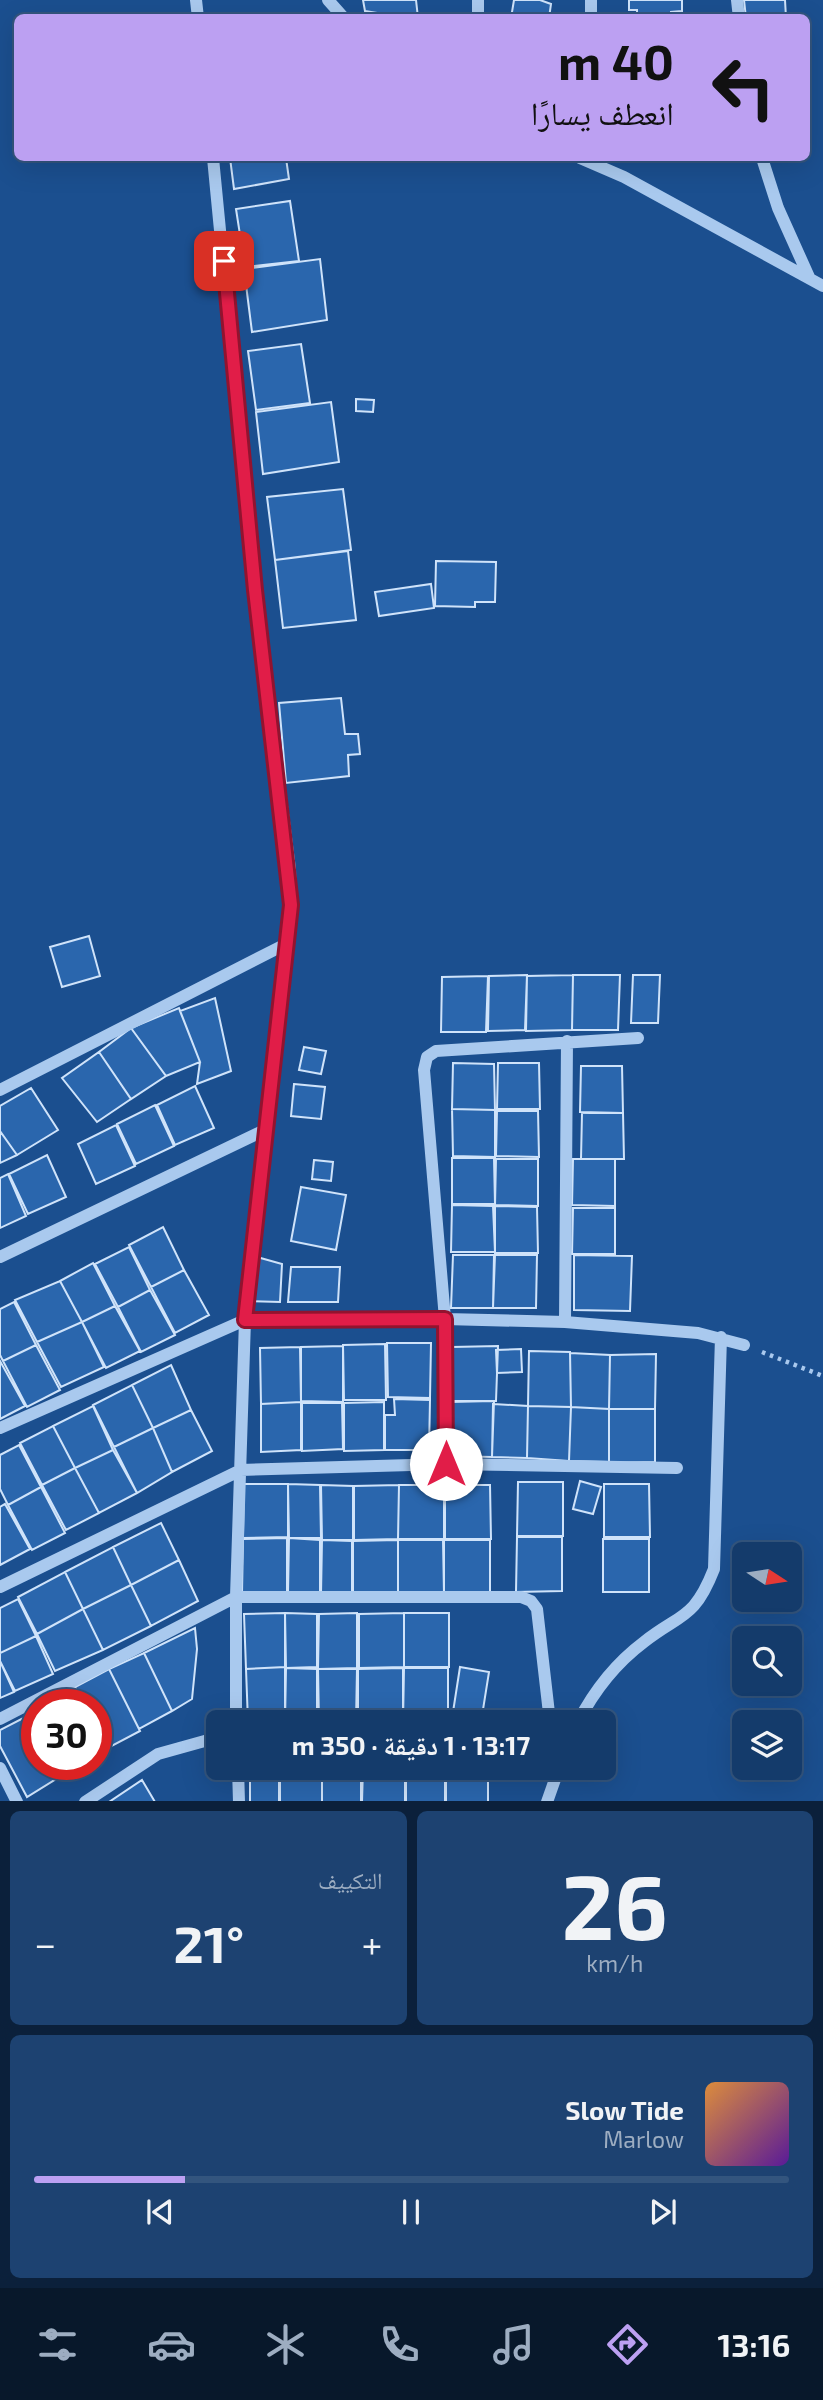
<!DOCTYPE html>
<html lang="ar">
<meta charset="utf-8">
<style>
body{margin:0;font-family:"Exo 2","Noto Naskh Arabic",sans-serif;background:#1d4271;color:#f1f3f6;direction:rtl;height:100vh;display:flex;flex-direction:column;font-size:26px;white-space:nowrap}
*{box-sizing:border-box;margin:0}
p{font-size:23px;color:#9dadc1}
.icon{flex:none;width:38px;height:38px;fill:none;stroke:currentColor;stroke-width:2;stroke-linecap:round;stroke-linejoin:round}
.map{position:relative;height:1801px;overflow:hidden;direction:ltr}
.details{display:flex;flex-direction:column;gap:10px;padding:10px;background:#0b203b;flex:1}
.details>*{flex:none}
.top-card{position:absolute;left:14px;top:14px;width:796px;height:147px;border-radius:10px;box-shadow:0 7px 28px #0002,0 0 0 2px #33557e;direction:rtl;background:#bca0f2;color:#111;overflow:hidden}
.needle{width:46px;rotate:102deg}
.tools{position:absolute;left:732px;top:1542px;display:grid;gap:14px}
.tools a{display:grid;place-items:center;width:70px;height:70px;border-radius:10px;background:#143b6b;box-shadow:0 7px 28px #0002,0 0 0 2px #33557e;font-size:35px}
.speed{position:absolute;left:21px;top:1689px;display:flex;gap:14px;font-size:35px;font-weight:700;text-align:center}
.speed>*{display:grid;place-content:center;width:91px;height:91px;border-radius:50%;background:#143b6b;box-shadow:0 7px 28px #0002,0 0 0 2px #33557e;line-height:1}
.speed .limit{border:10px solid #d22;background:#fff;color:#111}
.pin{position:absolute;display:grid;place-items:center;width:60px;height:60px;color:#fff;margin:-30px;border-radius:14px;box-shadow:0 4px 10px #0006}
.me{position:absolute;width:77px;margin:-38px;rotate:0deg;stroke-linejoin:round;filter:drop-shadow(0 0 5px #0008)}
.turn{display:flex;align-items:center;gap:24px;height:147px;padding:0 21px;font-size:32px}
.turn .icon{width:91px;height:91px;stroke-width:2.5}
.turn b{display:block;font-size:49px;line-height:60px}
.big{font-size:52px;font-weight:700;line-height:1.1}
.details .widget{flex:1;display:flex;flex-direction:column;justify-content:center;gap:10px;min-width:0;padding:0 24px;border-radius:10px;background:#1d4271}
.details .dial{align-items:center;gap:0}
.dial b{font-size:91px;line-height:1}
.song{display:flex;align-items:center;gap:21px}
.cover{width:84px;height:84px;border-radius:10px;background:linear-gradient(135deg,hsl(30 70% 55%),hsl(270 70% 35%))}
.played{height:7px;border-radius:4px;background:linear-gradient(90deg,#bca0f2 20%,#33557e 20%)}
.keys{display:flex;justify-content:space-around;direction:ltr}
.heat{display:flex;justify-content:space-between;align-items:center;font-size:38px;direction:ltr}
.details .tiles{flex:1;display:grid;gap:10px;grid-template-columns:1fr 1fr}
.widget:last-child{grid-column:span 2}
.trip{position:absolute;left:206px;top:1710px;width:410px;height:70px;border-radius:10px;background:#143b6b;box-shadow:0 7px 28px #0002,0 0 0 2px #33557e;font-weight:700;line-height:70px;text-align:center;direction:rtl}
.menu{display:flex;height:112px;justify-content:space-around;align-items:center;background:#08182b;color:#9dadc1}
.menu .icon{width:49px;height:49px}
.menu .active{color:#bca0f2}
.menu b{font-size:32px;color:#f1f3f6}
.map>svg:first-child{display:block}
.building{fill:#2a66ad;stroke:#cfe3fa;stroke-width:2}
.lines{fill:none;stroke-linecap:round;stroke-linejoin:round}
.path{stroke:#a9c9ee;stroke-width:4.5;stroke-dasharray:3.5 5;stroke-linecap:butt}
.minor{stroke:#a9c9ee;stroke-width:12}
.route-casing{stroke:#92132f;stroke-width:18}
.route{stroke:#e11d48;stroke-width:12}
</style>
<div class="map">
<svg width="823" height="1802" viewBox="0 0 823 1802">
<rect width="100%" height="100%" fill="#1b4f8f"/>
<path class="building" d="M363,0h53l2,18h-40v-5l-13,-2z
M514,0h26l11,4 -2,14h-38z
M629,0h53v11l-11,1v6h-34v-8h-8z
M744,0h41l1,18h-40z
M230,158h56l3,21 -55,10z
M290,201l9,60 -54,6 -9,-58z
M320,259l7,61 -75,12 -8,-63z
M301,344l9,59 -54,7 -8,-59z
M356,399l18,1 -1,12 -17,-1z
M331,402l8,60 -76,12 -7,-62z
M343,489l8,61 -76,10 -8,-63z
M348,551l8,69 -73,8 -8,-68z
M436,561l60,1 -1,40h-20v5l-40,-1z
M431,584l3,24 -55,8 -4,-24z
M341,698l4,36h13l2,20 -12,1 1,21 -63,7 -7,-80z
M89,936l11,40 -38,11 -12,-40z
M527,975l-2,55 -37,1 1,-55z
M573,975h47l-2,55h-46z
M573,975l-1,55 -46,1 1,-55z
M633,975h27l-2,48h-27z
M488,976l-2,56h-45l1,-55z
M215,998l16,73 -34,13 3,-22 -20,-51z
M179,1008l21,54 -34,14 -35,-48z
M131,1028l35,48 -35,23 -32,-47z
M304,1047l22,4 -5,23 -22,-4z
M99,1052l32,47 -34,23 -35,-44z
M453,1063l41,1 1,46 -43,-1z
M498,1063h41l1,46h-43z
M581,1066h41l1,47 -43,-1z
M294,1084l31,3 -4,32 -30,-3z
M195,1086l19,42 -39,17 -18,-40z
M31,1088l27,42 -41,25 -17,-24v-25z
M155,1105l19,41 -38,18 -19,-40z
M452,1109l43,1v47l-42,-1z
M497,1111h41l1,46 -43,-1z
M582,1113h41l1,46h-43z
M116,1125l19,41 -39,18 -18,-40z
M0,1131l17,24 -17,8z
M47,1155l19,42 -38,17 -19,-40z
M452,1158h42l1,46h-43z
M496,1159h42v47l-43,-1z
M573,1159h42v47l-43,-1z
M314,1160l19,2 -2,19 -19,-2z
M8,1174l18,42 -26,12v-50z
M301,1187l45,8 -10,55 -45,-9z
M452,1205l41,1 2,46h-44z
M495,1206l42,1 1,46h-43z
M573,1208h42v46h-43z
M163,1227l21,43 -33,17 -22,-42z
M129,1247l21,43 -32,17 -23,-43z
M453,1255h41l-1,53h-42z
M495,1255h42l-1,53h-43z
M574,1255l58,1 -2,55 -56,-1z
M257,1257l25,7 -2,38 -32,-1z
M93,1263l22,43 -33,16 -22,-41z
M291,1267h49l-2,35h-50z
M184,1270l25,45 -34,18 -24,-46z
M60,1281l22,41 -45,20 -22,-42z
M150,1290l25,45 -34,17 -23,-45z
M14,1302l22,43 -33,16 -3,-6v-46z
M115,1306l25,45 -34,17 -24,-46z
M82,1322l22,45 -43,20 -24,-45z
M387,1343h44l-1,55 -42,-1z
M385,1344l1,56h-42l-1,-55z
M36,1345l24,45 -33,17 -24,-46z
M343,1346v56l-42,-1v-54z
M498,1346l-2,55h-46l2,-54z
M300,1347l1,55 -40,2 -1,-56z
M521,1349l1,23 -25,1 -1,-23z
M529,1351l41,1 1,55 -43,-1z
M570,1353l40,2 -1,54 -38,-2z
M656,1354l-1,55h-46l1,-54z
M0,1361l25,45 -25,13z
M171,1365l20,45 -38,18 -21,-43z
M132,1385l21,43 -39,19 -21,-42z
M394,1399l36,1 -1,50h-44v-35h10z
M494,1401l-2,56 -42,-1 -1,-54z
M301,1402v48l-40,2v-48z
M384,1402v48l-40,1v-48z
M302,1403h40l1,46 -41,2z
M493,1404l35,2 -1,52 -35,-1z
M93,1406l20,44 -38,18 -22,-42z
M528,1406l43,1 -2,54 -42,-3z
M571,1407l38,2v53l-40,-1z
M609,1409h46v53l-46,1z
M191,1410l21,41 -40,21 -19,-44z
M53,1426l22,42 -33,17 -22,-42z
M153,1428l19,44 -35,21 -23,-46z
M19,1445l22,42 -33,18 -8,-16v-34z
M113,1450l24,43 -38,20 -24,-45z
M75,1468l24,45 -33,17 -24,-45z
M580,1481l21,6 -8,27 -20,-5z
M518,1482h45v54h-46z
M244,1484h44v53l-45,1z
M288,1484l32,1 1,53h-32z
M604,1484h45l1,53h-46z
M321,1485l32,1v54h-31z
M399,1485h45v54h-46z
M399,1485l-1,54 -44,1v-54z
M445,1485h45l1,54h-46z
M41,1487l24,46 -33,17 -24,-45z
M5,1504l25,45 -30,16v-58z
M161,1523l18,37 -48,25 -18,-38z
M517,1537h45v54l-46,1z
M287,1538v55h-45l1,-54z
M289,1538l31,2v53h-32z
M603,1539h46v53h-46z
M322,1540l30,1v53h-31z
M398,1540h45l1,54h-46z
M398,1540v54l-45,1v-54z
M444,1540h46v54h-46z
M113,1547l18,38 -48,24 -18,-37z
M179,1560l19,41 -47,25 -20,-41z
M65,1572l18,37 -46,25 -19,-37z
M131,1585l20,41 -48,24 -20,-41z
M18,1599l18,37 -36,17v-45z
M83,1609l20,41 -48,21 -18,-37z
M285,1613l32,1v53l-31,1z
M285,1613v54l-39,2 -2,-55z
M357,1613v55l-39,1 1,-55z
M404,1613h45v54h-45z
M404,1613v54l-45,1v-54z
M195,1628l2,21 -5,50 -20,12 -28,-58z
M36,1636l17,38 -38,17 -15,-30v-8z
M144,1653l28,58 -33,18 -30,-60z
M0,1661l14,31 -14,6z
M285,1667v55h-37l-2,-53z
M460,1667l29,5 -7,44 -29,-4z
M286,1668l31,1v53h-32z
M403,1668v54h-45v-53z
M404,1668h44v53l-45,1z
M109,1669l31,62 -34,18 -10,-20v-25h-13l-8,-17z
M318,1669h39l-1,53h-37z
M75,1687l8,17h-36z
M37,1711v53h18l6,12 -34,21 -27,-51v-16z
M250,1768h29v34h-29z
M280,1768h42v34h-42z
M322,1768h39v34h-39z
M363,1768h42v34h-43z
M406,1768h39v34h-39z
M446,1768h42v34h-42z
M142,1780l13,22h-46z"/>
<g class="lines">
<path class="path" d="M762,1352l61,24"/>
<path class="minor" d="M196,0l2,18
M328,0l16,18
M737,0l2,18
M478,18v-18
M591,18v-18
M213,158l42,433 35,278 1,36 -46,415 -9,277v125
M580,158l44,19 199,109
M762,158l16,50 31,69
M0,1090l288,-147
M0,1257l267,-128
M565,1322l2,-281
M0,1428l245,-108 200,-1 120,3 133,11 46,12
M446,1464l-1,-145 -21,-249 3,-13 9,-6 202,-13
M0,1587l241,-117 205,-6 231,4
M0,1719l236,-122h285l10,4 6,8 13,113
M578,1722c16,-31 38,-59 66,-80 37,-29 50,-22 70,-73l7,-232
M0,1768l17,34
M238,1768l1,34
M85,1802l73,-48 61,-17
M547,1802l12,-34"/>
</g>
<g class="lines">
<defs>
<path id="route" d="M224,261l31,329 36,315 -46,415 200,-1 1,145"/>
</defs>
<use href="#route" class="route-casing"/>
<use href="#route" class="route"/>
</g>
</svg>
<div class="tools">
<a><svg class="needle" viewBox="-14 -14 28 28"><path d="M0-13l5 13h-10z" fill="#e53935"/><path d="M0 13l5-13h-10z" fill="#9dadc1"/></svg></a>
<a><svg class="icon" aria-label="search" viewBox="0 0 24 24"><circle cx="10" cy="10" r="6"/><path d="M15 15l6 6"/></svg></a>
<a><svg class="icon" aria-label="layers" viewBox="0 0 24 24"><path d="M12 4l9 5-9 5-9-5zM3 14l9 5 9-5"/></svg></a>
</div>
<div class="speed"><div class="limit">30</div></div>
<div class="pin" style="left:224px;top:261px;background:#d93025"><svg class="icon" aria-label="arrive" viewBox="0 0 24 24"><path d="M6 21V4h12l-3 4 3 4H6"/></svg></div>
<svg class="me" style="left:446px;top:1464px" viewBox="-20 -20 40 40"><circle r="19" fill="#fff"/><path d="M0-13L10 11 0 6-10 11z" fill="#e11d48"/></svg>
<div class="trip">13:17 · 1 دقيقة · 350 m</div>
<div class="top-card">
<div class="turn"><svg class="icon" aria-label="left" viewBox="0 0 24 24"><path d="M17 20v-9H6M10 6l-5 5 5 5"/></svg><div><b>40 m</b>انعطف يسارًا</div></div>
</div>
</div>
<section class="details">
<div class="tiles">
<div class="widget dial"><b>26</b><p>km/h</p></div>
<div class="widget"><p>التكييف</p>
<div class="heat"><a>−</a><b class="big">21°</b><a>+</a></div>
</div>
<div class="widget">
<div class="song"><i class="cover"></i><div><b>Slow Tide</b><p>Marlow</p></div></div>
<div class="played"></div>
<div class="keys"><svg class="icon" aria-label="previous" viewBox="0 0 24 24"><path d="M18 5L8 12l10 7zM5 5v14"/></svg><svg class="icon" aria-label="pause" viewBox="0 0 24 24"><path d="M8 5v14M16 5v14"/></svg><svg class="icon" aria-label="next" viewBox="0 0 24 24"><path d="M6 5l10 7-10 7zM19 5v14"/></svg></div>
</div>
</div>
</section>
<nav class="menu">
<b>13:16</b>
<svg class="icon active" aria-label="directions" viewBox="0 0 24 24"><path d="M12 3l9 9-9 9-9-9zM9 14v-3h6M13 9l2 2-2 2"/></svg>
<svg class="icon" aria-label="music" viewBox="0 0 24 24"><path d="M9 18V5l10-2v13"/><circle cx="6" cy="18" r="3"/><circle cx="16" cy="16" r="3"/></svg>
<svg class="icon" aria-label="phone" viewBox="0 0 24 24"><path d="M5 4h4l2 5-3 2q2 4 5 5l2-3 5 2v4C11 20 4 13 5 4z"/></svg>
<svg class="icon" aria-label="climate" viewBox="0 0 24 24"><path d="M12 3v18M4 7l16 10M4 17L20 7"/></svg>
<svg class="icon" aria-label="car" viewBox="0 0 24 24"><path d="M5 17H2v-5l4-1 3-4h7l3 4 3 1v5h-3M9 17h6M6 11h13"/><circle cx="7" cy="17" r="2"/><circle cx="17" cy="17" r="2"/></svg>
<svg class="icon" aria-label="filters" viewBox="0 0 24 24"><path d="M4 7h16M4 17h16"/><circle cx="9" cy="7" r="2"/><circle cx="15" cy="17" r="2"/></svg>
</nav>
